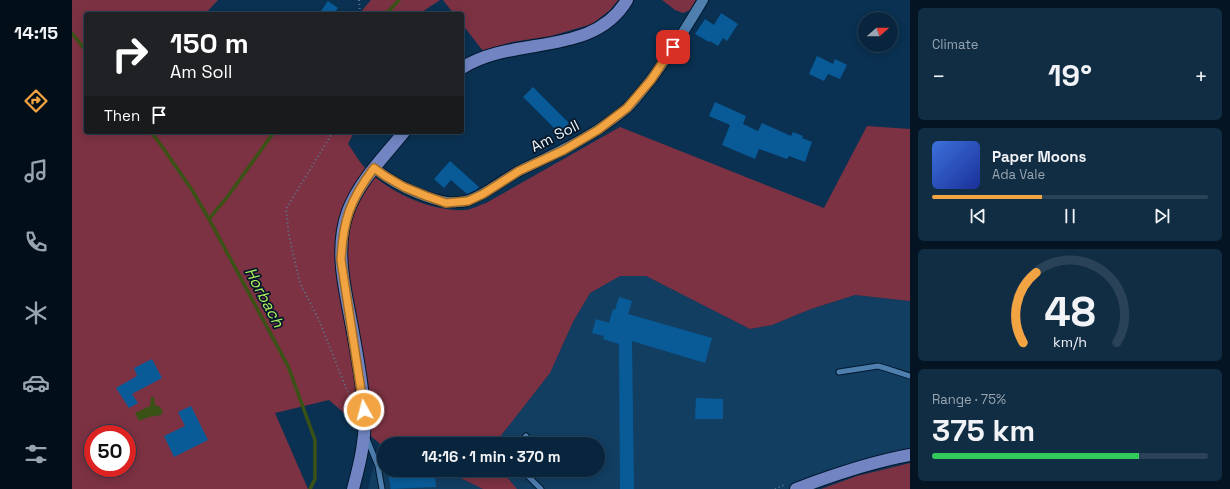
<!DOCTYPE html>
<meta charset="utf-8">
<style>
body{margin:0;font-family:"Space Grotesk",sans-serif;background:#112d44;color:#f1f3f6;height:100vh;display:flex;flex-direction:column;font-size:15px;white-space:nowrap}
*{box-sizing:border-box;margin:0}
p{font-size:13px;color:#98a5b0}
.icon{flex:none;width:22px;height:22px;fill:none;stroke:currentColor;stroke-width:2;stroke-linecap:round;stroke-linejoin:round}
.map{position:relative;flex:1;overflow:hidden}
.panel{display:flex;flex-direction:column;gap:8px;padding:8px;background:#041422;width:320px}
.panel>*{flex:none}
.guide{position:absolute;left:12px;top:12px;width:380px;height:122px;border-radius:4px;box-shadow:0 2px 10px #0003,0 0 0 1px #294257;background:#202124;color:#fff;overflow:hidden}
.needle{width:26px;rotate:70deg}
.tools{position:absolute;left:786px;top:12px;display:grid;gap:8px}
.tools a{display:grid;place-items:center;width:40px;height:40px;border-radius:50%;background:#08253d;box-shadow:0 2px 10px #0003,0 0 0 1px #294257;font-size:20px}
.speed{position:absolute;left:12px;top:425px;display:flex;gap:8px;font-size:20px;font-weight:700;text-align:center}
.speed>*{display:grid;place-content:center;width:52px;height:52px;border-radius:50%;background:#08253d;box-shadow:0 2px 10px #0003,0 0 0 1px #294257;line-height:1}
.speed .limit{border:6px solid #d22;background:#fff;color:#111}
.pin{position:absolute;display:grid;place-items:center;width:34px;height:34px;color:#fff;margin:-17px;border-radius:8px;box-shadow:0 2px 6px #0006}
.me{position:absolute;width:44px;margin:-22px;rotate:353deg;stroke-linejoin:round;filter:drop-shadow(0 0 3px #0008)}
.turn{display:flex;align-items:center;gap:14px;height:84px;padding:0 20px;font-size:18px}
.turn .icon{width:52px;height:52px;stroke-width:2.5}
.turn b{display:block;font-size:28px;line-height:34px}
.then{display:flex;align-items:center;height:38px;padding:0 20px;background:#0003;gap:8px;font-size:15px}
.big{font-size:30px;font-weight:600;line-height:1.1}
.panel .widget{flex:1;display:flex;flex-direction:column;justify-content:center;gap:6px;min-width:0;padding:0 14px;border-radius:6px;background:#112d44}
.panel .dial{align-items:center;gap:0}
.dial svg{height:104px;overflow:visible;fill:none;stroke:#294257;stroke-width:7;stroke-linecap:round;text-anchor:middle}
.dial text{fill:#f1f3f6;stroke:none}
.song{display:flex;align-items:center;gap:12px}
.cover{width:48px;height:48px;border-radius:6px;background:linear-gradient(135deg,hsl(220 70% 55%),hsl(230 70% 35%))}
.played{height:4px;border-radius:2px;background:linear-gradient(90deg,#f3a442 40%,#294257 40%)}
.keys{display:flex;justify-content:space-around;direction:ltr}
.heat{display:flex;justify-content:space-between;align-items:center;font-size:22px;direction:ltr}
.charge{height:6px;border-radius:3px;background:linear-gradient(90deg,#34c759 75%,#294257 0)}
.trip{position:absolute;left:305px;top:437px;width:228px;height:40px;border-radius:20px;background:#08253d;box-shadow:0 2px 10px #0003,0 0 0 1px #294257;font-weight:600;line-height:40px;text-align:center}
main{display:flex;flex:1;min-height:0}
.tab-bar{display:flex;flex-direction:column;width:72px;justify-content:space-around;align-items:center;background:#030f18;color:#98a5b0}
.tab-bar .icon{width:28px;height:28px}
.tab-bar .selected{color:#f3a442}
.tab-bar b{font-size:18px;color:#f1f3f6}
.map>svg:first-child{display:block}
.built{fill:#123e62}
.green{fill:#7c3243;fill-rule:evenodd}
.water{fill:#3a5215}
.lines{fill:none;stroke-linecap:round;stroke-linejoin:round}
.stream{stroke:#3a5215;stroke-width:3.5}
.building{fill:#095b98}
.lane-casing{stroke:#01182e;stroke-width:7}
.street-casing{stroke:#01182e;stroke-width:12}
.secondary-casing{stroke:#01182e;stroke-width:14}
.path{stroke:#5d788e;stroke-width:2;stroke-dasharray:1 3;stroke-linecap:butt}
.lane{stroke:#4e7faf;stroke-width:5}
.street{stroke:#4e7faf;stroke-width:10}
.secondary{stroke:#7285c2;stroke-width:12}
.route-casing{stroke:#9e6b2b;stroke-width:10}
.route{stroke:#f3a442;stroke-width:7}
.labels{text-anchor:middle;stroke-width:3.5;stroke-linejoin:round;paint-order:stroke}
.street-label{font-size:15px;fill:#eff4f9;stroke:#05182b}
.water-label{font-size:16px;font-style:italic;fill:#b1ec5e;stroke:#05182b}
</style>
<main>
<nav class="tab-bar">
<b>14:15</b>
<svg class="icon selected" aria-label="directions" viewBox="0 0 24 24"><path d="M12 3l9 9-9 9-9-9zM9 14v-3h6M13 9l2 2-2 2"/></svg>
<svg class="icon" aria-label="music" viewBox="0 0 24 24"><path d="M9 18V5l10-2v13"/><circle cx="6" cy="18" r="3"/><circle cx="16" cy="16" r="3"/></svg>
<svg class="icon" aria-label="phone" viewBox="0 0 24 24"><path d="M5 4h4l2 5-3 2q2 4 5 5l2-3 5 2v4C11 20 4 13 5 4z"/></svg>
<svg class="icon" aria-label="climate" viewBox="0 0 24 24"><path d="M12 3v18M4 7l16 10M4 17L20 7"/></svg>
<svg class="icon" aria-label="car" viewBox="0 0 24 24"><path d="M5 17H2v-5l4-1 3-4h7l3 4 3 1v5h-3M9 17h6M6 11h13"/><circle cx="7" cy="17" r="2"/><circle cx="17" cy="17" r="2"/></svg>
<svg class="icon" aria-label="filters" viewBox="0 0 24 24"><path d="M4 7h16M4 17h16"/><circle cx="9" cy="7" r="2"/><circle cx="15" cy="17" r="2"/></svg>
</nav>
<div class="map">
<svg width="838" height="489" viewBox="0 0 838 489">
<rect width="100%" height="100%" fill="#0a3151"/>
<path class="built" d="M547,276h27l104,53 22,-4 39,-16 44,-14 55,6v154l-114,34h-279l-16,-19h97v-26h-103l1,-2 54,-69 23,-51 17,-29z
M307,443l5,3v24h60l39,19h-115z"/>
<path class="green" d="M0,0h146l-13,14h-119v118h268l-6,12c6,8 11,18 18,25 24,24 66,43 100,41 7,-1 14,-5 20,-7l134,-76 204,81 43,-82 43,3v172l-55,-6 -44,14 -39,16 -22,4 -104,-53h-26l-30,17 -17,29 -23,51 -54,69 -1,2h-111v2l-5,-3 -50,-43 -54,13 33,76h-236zM21,434h34v34h-34z
M299,0h69l-21,14h-60z
M371,0h175l-8,10 -18,14 -41,12 -39,6 -29,9 -21,-27v-10h-8z
M590,0h34l-6,10 -7,3 -8,-3z
M838,463v26h-89l36,-13z
M372,470h57l16,19h-34z"/>
<path class="water" d="M79,397h3l1,8 5,2 3,4 -2,4 -12,2 -10,4 -4,-8 15,-7z"/>
<g class="lines">
<path class="stream" d="M314,14l13,-14
M0,33l14,18
M79,132l10,13 31,45 17,29 79,147 27,74v39l-5,10
M137,219l19,-23 46,-64"/>
</g>
<path class="building" d="M256,1l10,7 -5,6h-14z
M649,13l17,11 -11,17 -4,-3 -5,8 -8,-5 -1,1 -14,-8 10,-15 9,6z
M745,56l16,8 2,-5 12,6 -7,14 -12,-5 -4,7 -15,-7z
M461,87l36,36 -10,10 -36,-36z
M643,102l31,14 -3,8 15,7 4,-8 29,13 2,-4 10,4 -1,2 10,4 -7,20 -16,-6 -2,3 -28,-10 -4,10 -33,-14 8,-20 -21,-9z
M378,161l29,26 -3,3 -9,4 -16,-14 -7,8 -10,-9z
M547,297l13,4 -4,13 84,24 -7,25 -73,-22 2,148h-14l-1,-145 -16,-5 1,-3 -12,-3 4,-14 13,4 4,-14 2,1z
M80,359l10,19 -30,16 6,9 -9,5 -13,-20 21,-12 -3,-8z
M624,398l27,1v20h-28z
M119,406l17,34 -34,17 -10,-21 21,-10 -7,-14z
M334,471l1,7 28,-2 1,11 -45,2 -3,-15z"/>
<g class="lines">
<defs>
<path id="lane" d="M767,372l39,-6 7,2 25,8
M295,439l11,27 4,23
M447,444l7,-8
M450,470l19,19"/>
<path id="street" d="M302,168c21,17 68,42 95,32 19,-7 34,-21 52,-30 37,-18 73,-34 105,-61 6,-5 11,-12 16,-18 23,-28 42,-60 61,-91"/>
<path id="secondary" d="M390,68c50,-33 131,-10 165,-68
M281,489c7,-26 14,-54 11,-81 -2,-27 -7,-54 -12,-81 -7,-38 -18,-78 -4,-116 12,-31 36,-54 56,-79
M724,489c37,-14 75,-27 114,-34"/>
</defs>
<use href="#lane" class="lane-casing"/>
<use href="#street" class="street-casing"/>
<use href="#secondary" class="secondary-casing"/>
<path class="path" d="M287,0l1,14
M261,132l-47,77 3,27 11,47 18,35 33,82
M703,489l11,-5"/>
<use href="#lane" class="lane"/>
<use href="#street" class="street"/>
<use href="#secondary" class="secondary"/>
</g>
<g class="lines">
<defs>
<path id="route" d="M292,410l-23,-150c2,-40 9,-60 33,-92l11,8 19,11 22,9 20,7 22,-2 15,-7 36,-23 45,-21 34,-20 29,-22 24,-28 22,-33"/>
</defs>
<use href="#route" class="route-casing"/>
<use href="#route" class="route"/>
</g>
<g class="labels">
<g class="street-label">
<text transform="translate(483 136) rotate(-27)" y="5">Am Soll</text>
</g>
<g class="water-label">
<text transform="translate(193 297) rotate(62)" y="6">Horbach</text>
</g>
</g>
</svg>
<div class="tools">
<a><svg class="needle" viewBox="-14 -14 28 28"><path d="M0-13l5 13h-10z" fill="#e53935"/><path d="M0 13l5-13h-10z" fill="#98a5b0"/></svg></a>
</div>
<div class="speed"><div class="limit">50</div></div>
<div class="pin" style="left:601px;top:47px;background:#d93025"><svg class="icon" aria-label="arrive" viewBox="0 0 24 24"><path d="M6 21V4h12l-3 4 3 4H6"/></svg></div>
<svg class="me" style="left:292px;top:410px" viewBox="-20 -20 40 40"><circle r="17" fill="#f3a442" stroke="#fff" stroke-width="3"/><path d="M0-11L8 9 0 5-8 9z" fill="#fff"/></svg>
<div class="trip">14:16 · 1 min · 370 m</div>
<div class="guide">
<div class="turn"><svg class="icon" aria-label="right" viewBox="0 0 24 24"><path d="M7 20v-9h11M14 6l5 5-5 5"/></svg><div><b>150 m</b>Am Soll</div></div>
<div class="then">Then<svg class="icon" aria-label="arrive" viewBox="0 0 24 24"><path d="M6 21V4h12l-3 4 3 4H6"/></svg></div>
</div>
</div>
<section class="panel">
<div class="widget"><p>Climate</p>
<div class="heat"><a>−</a><b class="big">19°</b><a>+</a></div>
</div>
<div class="widget">
<div class="song"><i class="cover"></i><div><b>Paper Moons</b><p>Ada Vale</p></div></div>
<div class="played"></div>
<div class="keys"><svg class="icon" aria-label="previous" viewBox="0 0 24 24"><path d="M18 5L8 12l10 7zM5 5v14"/></svg><svg class="icon" aria-label="pause" viewBox="0 0 24 24"><path d="M8 5v14M16 5v14"/></svg><svg class="icon" aria-label="next" viewBox="0 0 24 24"><path d="M6 5l10 7-10 7zM19 5v14"/></svg></div>
</div>
<div class="widget dial"><svg viewBox="0 0 100 80">
<path d="M14 69A42 42 0 1 1 86 69"/>
<path d="M14 69A42 42 0 0 1 24 15" stroke="#f3a442"/>
<text x="50" y="56" font-size="32" font-weight="700">48</text>
<text x="50" y="72" font-size="11">km/h</text>
</svg></div>
<div class="widget"><p>Range · 75%</p><b class="big">375 km</b><div class="charge"></div></div>
</section>
</main>
